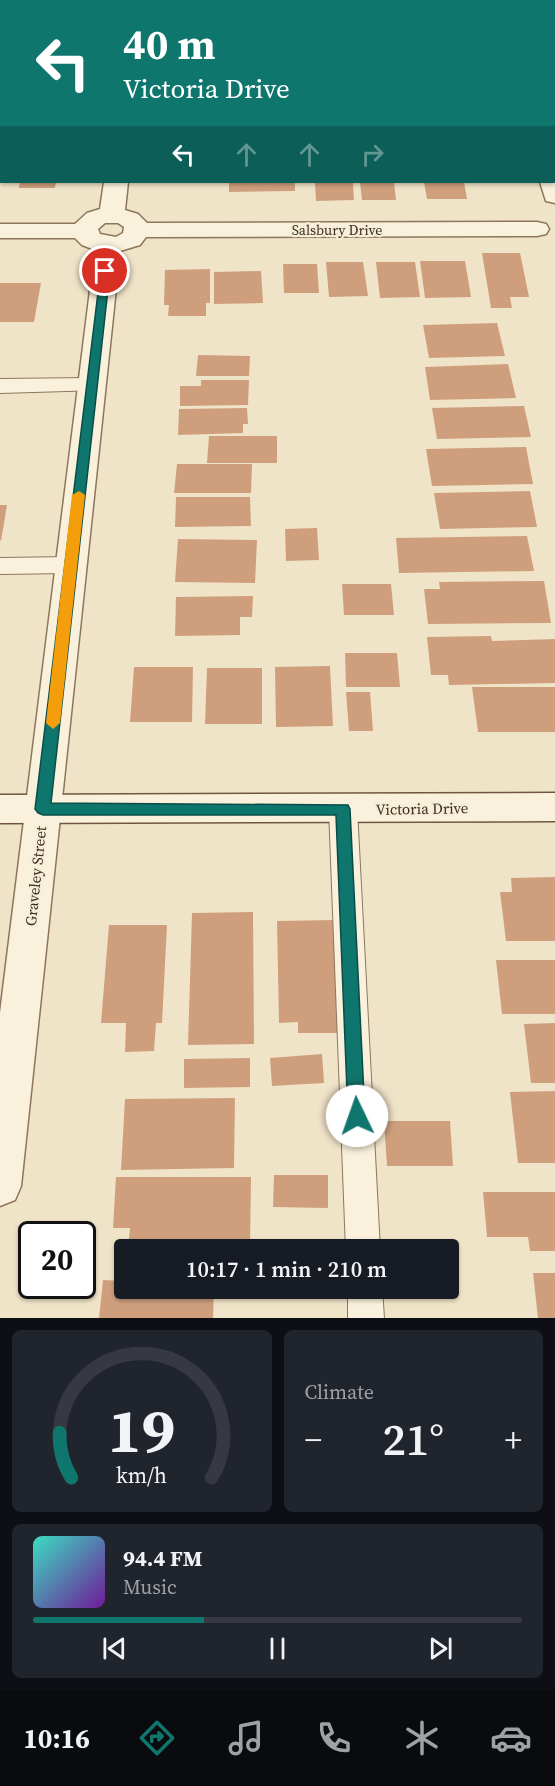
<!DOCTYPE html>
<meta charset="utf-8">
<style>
body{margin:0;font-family:"Source Serif 4",serif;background:#20242c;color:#f1f3f6;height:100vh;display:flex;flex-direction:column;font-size:22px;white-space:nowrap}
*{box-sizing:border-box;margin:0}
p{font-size:20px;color:#9ea1a6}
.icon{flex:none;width:33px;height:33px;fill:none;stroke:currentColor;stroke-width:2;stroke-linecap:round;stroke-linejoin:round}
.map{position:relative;height:1318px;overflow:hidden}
.drawer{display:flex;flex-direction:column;gap:12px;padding:12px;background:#0d0f14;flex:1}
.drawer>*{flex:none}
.top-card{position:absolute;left:0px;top:0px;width:555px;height:183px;box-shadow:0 2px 4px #0004;background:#0f766e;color:#fff;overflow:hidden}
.speed{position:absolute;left:18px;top:1221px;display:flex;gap:12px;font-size:30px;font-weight:700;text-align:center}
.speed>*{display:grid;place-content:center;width:78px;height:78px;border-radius:50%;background:#171b24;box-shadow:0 2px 4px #0004;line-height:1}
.speed .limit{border:3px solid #111;border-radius:9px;background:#fff;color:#111}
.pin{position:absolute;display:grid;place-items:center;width:51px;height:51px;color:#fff;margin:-26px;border:3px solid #fff;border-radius:50%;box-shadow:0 2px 6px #0007}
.me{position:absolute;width:66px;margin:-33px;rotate:357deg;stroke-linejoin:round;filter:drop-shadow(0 0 4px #0008)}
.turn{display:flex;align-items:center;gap:21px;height:126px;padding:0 24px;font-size:27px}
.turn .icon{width:78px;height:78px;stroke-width:2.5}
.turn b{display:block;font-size:42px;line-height:51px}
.lanes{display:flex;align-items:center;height:57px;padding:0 24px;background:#0003;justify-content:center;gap:30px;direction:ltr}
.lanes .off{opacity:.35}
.big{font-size:45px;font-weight:600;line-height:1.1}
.drawer .widget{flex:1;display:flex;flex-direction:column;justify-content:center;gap:9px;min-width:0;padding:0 21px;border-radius:9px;background:#20242c}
.drawer .dial{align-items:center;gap:0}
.dial svg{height:156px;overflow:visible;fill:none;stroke:#363941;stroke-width:7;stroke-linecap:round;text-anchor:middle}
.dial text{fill:#f1f3f6;stroke:none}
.song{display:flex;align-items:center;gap:18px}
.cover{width:72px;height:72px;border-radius:9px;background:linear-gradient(135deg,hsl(170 70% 55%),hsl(280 70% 35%))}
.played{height:6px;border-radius:3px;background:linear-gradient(90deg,#0f766e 35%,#363941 35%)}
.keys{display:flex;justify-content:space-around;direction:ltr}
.heat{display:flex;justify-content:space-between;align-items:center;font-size:33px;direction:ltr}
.drawer .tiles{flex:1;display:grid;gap:12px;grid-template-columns:1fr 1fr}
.widget:last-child{grid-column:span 2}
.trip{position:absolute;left:114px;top:1239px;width:345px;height:60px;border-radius:6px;background:#171b24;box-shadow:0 2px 4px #0004;font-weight:600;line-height:60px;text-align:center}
.dock{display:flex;height:96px;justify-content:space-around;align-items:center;background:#090b0e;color:#9ea1a6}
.dock .icon{width:42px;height:42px}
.dock .active{color:#0f766e}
.dock b{font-size:27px;color:#f1f3f6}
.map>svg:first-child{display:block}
.building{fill:#cf9f7d}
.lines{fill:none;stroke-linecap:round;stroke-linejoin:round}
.lane-casing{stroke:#8d765c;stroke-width:2}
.street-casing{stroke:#8d765c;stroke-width:3}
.secondary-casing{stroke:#6f573f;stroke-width:3}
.lane{fill:#faf1dc;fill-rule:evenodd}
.street{fill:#faf1dc;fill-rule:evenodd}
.secondary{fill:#faf1dc;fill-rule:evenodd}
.route{fill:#0f766e;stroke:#0a4d48;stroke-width:1.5}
.slow{fill:#f59e0b}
.labels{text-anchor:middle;stroke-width:4.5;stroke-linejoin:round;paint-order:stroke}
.far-street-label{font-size:14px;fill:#3d2e20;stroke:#f7eed8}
.street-label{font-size:15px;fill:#3d2e20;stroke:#f7eed8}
</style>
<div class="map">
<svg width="555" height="1318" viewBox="0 0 555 1318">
<rect width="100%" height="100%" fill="#f0e4c8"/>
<path class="building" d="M20,182h36l-1,6h-36z
M229,182h66v9l-66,1z
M315,182h38l1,18 -38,1z
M360,182h34l2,18h-34z
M424,182h40l3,17h-40z
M482,253h38l9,44h-19l2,11h-21z
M420,261h45l6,36 -46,1z
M326,262h37l5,34 -39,1z
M376,262h39l5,35 -40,1z
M283,264h34l2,29h-35z
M210,269v34h-4v13h-38l1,-11h-5l1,-35z
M261,271l2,32 -49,1v-32z
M0,283h41l-7,39h-34z
M497,323l8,33 -76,2 -6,-33z
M198,355l52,1 -1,20h-53z
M508,364l8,34 -86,2 -5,-33z
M201,380h48l-1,25 -68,1v-20h21z
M524,406l7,31 -94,2 -5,-31z
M247,408l1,16h-5v9l-65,2 1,-26z
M209,436h68v27h-70z
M526,447l7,37 -101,2 -6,-37z
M177,464h75l-1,29h-77z
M530,491l7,36 -97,2 -6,-36z
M176,497h74l1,29 -76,1z
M0,505h7l-6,36 -1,-1z
M317,528l2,32 -33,1 -1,-32z
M527,536l7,35 -135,2 -3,-35z
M178,539l79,1 -2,43 -80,-1z
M544,581l7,42 -123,1 -4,-35h16l-1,-7z
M342,584h49l3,31h-50z
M253,596l-1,21h-12v18l-65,1 1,-39z
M491,636l1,5 63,-2v44l-106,2 -1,-10h-17l-4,-38z
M345,653h52l3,34h-54z
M330,666l3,60 -57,1 -1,-60z
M134,667h59l-1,55h-62z
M207,668h55v56h-57z
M472,687h83v45h-77z
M346,692h24l3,39h-24z
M555,877v64h-49l-6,-49h12l-1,-14z
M253,912l1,132 -66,1 4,-132z
M335,920l4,113h-41v-11l-19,1 -2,-102z
M109,925h58l-5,98h-6l-2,28 -29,1 1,-29h-25z
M496,960h59v54h-53z
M555,1023v60h-24l-7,-59z
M322,1054l2,29 -52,3 -2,-28z
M250,1058v29l-66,1v-29z
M555,1091v72h-37l-8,-71z
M235,1098l-1,70 -113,2 4,-71z
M384,1121h66l3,45h-66z
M274,1175h54v33l-55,-1z
M116,1177h135l-1,73h-122l2,-22h-17z
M483,1192h72v59h-25l-2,-14h-41z
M533,1273h22v45h-17z
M103,1280l21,1v7h90l-1,30h-114z"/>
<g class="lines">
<defs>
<path id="lane" d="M554,13h1v10h-1z
M92,378l8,2 3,5 -3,5 -100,3v-14z
M70,557l9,2 3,6 -3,6 -9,2 -70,1v-16z
M343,798l10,3 4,8 23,441h-34l-17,-441 4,-8z
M348,1288h34l2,30h-36z"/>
<path id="street" d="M126,0h20v2h-20z
M502,0h20v2h-20z
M554,175l1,1v27l-9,-2 -6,-19h14z
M104,182h24l-3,28 13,4 9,9 390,-1 9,2 3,5 -3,5 -9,2 -391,1 -6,8 -20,6 -99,935 -6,14 -15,6v-193l95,-763 -13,-5 -7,-7h-75v-14h75l12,-11 13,-4zM105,223h13l6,4 -1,6 -7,4 -16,-3 -2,-5z"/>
<path id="secondary" d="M555,793v28l-555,2v-28z"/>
</defs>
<use href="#lane" class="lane-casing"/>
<use href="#street" class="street-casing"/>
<use href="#secondary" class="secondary-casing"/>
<use href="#lane" class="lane"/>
<use href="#street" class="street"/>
<use href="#secondary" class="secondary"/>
</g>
<path class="route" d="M101,268h8l1,3 -59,532 297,2 2,4 15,307 -2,6 -6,2 -6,-2 -3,-6 -12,-301h-293l-5,-2 -3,-4z"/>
<path class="slow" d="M79,491l6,4 -25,228 -7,6 -7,-6 26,-228z"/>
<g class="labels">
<g class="far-street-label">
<text x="337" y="235">Salsbury Drive</text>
</g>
<g class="street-label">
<text transform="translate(422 809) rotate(-1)" y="5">Victoria Drive</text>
<text transform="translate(36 876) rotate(-84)" y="5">Graveley Street</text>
</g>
</g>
</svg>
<div class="speed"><div class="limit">20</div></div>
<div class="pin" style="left:105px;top:271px;background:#d93025"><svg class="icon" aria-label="arrive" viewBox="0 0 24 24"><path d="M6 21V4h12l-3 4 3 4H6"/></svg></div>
<svg class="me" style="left:357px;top:1116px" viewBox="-20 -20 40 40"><circle r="19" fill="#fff"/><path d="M0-13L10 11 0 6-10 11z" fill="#0f766e"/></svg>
<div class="trip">10:17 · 1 min · 210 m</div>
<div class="top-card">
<div class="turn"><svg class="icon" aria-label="left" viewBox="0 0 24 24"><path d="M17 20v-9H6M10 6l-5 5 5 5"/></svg><div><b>40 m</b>Victoria Drive</div></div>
<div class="lanes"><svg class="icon" aria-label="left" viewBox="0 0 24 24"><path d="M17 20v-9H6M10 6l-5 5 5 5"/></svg><svg class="icon off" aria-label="ahead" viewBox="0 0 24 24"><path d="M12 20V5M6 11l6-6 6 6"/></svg><svg class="icon off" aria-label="ahead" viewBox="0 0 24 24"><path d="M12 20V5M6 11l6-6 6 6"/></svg><svg class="icon off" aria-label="right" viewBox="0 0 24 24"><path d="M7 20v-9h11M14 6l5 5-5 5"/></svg></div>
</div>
</div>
<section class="drawer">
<div class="tiles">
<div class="widget dial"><svg viewBox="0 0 100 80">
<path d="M14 69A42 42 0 1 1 86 69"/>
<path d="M14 69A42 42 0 0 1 8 46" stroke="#0f766e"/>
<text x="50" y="56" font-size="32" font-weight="700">19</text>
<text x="50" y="72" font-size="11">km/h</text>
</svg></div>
<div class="widget"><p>Climate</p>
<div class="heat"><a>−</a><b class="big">21°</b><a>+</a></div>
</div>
<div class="widget">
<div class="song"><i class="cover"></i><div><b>94.4 FM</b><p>Music</p></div></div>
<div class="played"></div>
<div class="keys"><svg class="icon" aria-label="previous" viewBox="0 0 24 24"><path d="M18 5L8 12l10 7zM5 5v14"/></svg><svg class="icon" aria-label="pause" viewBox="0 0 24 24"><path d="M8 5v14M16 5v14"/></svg><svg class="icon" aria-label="next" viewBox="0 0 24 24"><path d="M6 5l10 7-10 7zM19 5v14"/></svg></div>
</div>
</div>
</section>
<nav class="dock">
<b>10:16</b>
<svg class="icon active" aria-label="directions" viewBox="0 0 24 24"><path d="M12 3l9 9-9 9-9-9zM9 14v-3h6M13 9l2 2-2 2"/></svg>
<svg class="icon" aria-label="music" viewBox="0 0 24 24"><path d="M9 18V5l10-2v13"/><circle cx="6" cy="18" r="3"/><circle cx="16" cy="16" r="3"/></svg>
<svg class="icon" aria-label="phone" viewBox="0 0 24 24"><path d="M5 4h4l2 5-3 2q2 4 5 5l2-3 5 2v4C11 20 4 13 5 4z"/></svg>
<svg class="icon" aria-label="climate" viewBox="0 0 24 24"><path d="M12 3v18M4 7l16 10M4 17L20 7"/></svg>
<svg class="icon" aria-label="car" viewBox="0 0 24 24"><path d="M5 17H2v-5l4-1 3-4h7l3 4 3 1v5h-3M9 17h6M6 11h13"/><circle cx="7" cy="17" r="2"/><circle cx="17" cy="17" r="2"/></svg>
</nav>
